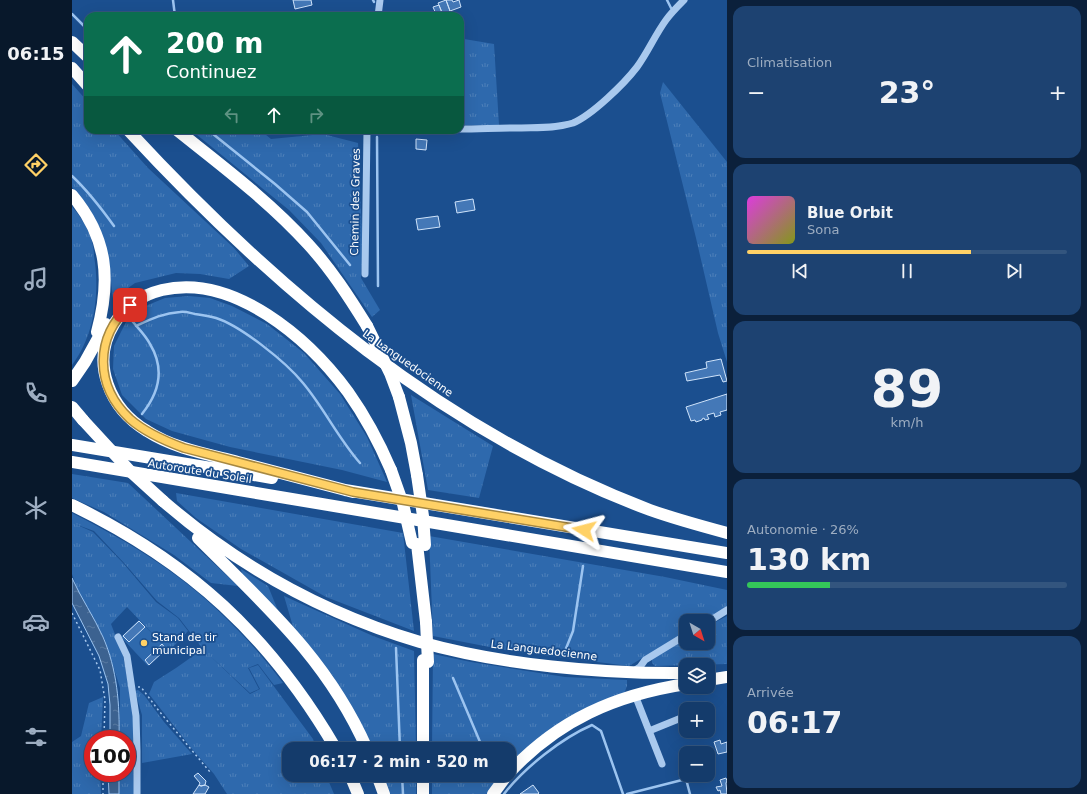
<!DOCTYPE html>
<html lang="fr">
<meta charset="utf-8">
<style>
body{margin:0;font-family:"DejaVu Sans",sans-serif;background:#1d4271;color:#f1f3f6;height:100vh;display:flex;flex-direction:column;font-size:15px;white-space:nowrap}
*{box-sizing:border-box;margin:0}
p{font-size:13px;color:#9dadc1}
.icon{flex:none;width:22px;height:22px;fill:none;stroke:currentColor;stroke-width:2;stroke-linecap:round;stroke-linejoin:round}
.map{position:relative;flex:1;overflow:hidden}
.sheet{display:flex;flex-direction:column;gap:6px;padding:6px;background:#0b203b;width:360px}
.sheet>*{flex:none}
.hud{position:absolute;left:12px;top:12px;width:380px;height:122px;border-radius:12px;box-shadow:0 4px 16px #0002,0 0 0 1px #33557e;background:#0b6e4f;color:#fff;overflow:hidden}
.needle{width:26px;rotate:141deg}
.fabs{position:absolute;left:607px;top:614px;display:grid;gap:8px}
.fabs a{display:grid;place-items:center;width:36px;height:36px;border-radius:8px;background:#143b6b;box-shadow:0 4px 16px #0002,0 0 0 1px #33557e;font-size:20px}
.speed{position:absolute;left:12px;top:730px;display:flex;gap:8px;font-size:20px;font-weight:700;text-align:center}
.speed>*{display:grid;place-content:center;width:52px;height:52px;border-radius:50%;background:#143b6b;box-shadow:0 4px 16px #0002,0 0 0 1px #33557e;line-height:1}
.speed .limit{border:6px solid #d22;background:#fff;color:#111}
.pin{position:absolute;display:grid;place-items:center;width:34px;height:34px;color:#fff;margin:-17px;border-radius:8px;box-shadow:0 2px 6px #0006}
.me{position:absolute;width:44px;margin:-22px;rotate:279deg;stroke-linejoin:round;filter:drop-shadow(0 0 3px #0008)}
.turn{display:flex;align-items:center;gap:14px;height:84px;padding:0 16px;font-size:18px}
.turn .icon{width:52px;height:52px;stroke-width:2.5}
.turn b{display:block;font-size:28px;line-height:34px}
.lanes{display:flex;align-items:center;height:38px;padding:0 16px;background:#0003;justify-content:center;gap:20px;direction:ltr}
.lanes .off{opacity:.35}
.big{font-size:30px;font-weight:800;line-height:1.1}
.sheet .tile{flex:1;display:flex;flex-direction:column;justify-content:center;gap:6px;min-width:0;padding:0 14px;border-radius:12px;background:#1d4271}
.sheet .dial{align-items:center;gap:0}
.dial b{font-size:52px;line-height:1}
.song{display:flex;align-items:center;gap:12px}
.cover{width:48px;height:48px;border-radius:6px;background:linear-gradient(135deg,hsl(300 70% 55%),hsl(70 70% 35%))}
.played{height:4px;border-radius:2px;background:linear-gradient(90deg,#ffd166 70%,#33557e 70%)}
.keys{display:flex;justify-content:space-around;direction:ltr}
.heat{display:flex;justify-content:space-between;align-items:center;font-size:22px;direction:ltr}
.charge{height:6px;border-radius:3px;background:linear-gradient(90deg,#34c759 26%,#33557e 0)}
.trip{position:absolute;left:210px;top:742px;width:234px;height:40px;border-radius:12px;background:#143b6b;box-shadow:0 4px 16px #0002,0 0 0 1px #33557e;font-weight:800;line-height:40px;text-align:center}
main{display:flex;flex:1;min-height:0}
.tabs{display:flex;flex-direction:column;width:72px;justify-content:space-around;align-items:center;background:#08182b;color:#9dadc1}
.tabs .icon{width:28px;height:28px}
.tabs .on{color:#ffd166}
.tabs b{font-size:18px;color:#f1f3f6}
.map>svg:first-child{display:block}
.grass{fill:url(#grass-tufts)}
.park{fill:#2e69ad}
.water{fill:url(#water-ripples);stroke:#9cc4f0}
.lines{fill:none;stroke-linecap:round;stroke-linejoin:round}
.stream{stroke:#9cc4f0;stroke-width:2.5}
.building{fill:#4478b7;stroke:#cfe3fa}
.path{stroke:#a9c9ee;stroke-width:1.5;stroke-dasharray:2 3;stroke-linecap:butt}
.minor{stroke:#a9c9ee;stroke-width:7}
.highway{stroke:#fff;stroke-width:12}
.highway-bridge{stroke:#fff;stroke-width:12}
.route-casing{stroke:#a68842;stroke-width:10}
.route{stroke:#ffd166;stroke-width:7}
.poi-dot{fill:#ffd166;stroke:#1b4f8f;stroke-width:1.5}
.labels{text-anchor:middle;stroke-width:3.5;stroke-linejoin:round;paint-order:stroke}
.street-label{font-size:11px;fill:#fff;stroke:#1b4f8f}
.poi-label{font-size:11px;fill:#fff;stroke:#1b4f8f;text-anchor:start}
</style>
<main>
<nav class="tabs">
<b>06:15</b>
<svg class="icon on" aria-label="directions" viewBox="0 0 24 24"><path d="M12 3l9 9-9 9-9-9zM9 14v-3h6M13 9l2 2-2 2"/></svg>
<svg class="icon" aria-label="music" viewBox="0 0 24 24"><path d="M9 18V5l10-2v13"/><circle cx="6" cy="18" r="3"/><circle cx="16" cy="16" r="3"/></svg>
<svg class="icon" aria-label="phone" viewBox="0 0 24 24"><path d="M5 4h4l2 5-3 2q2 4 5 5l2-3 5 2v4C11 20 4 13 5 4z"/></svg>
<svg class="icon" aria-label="climate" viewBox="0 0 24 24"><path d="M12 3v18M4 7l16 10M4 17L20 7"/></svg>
<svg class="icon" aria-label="car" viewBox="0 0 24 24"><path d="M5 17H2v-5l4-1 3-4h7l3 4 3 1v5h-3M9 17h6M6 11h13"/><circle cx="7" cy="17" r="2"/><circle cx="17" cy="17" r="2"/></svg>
<svg class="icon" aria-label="filters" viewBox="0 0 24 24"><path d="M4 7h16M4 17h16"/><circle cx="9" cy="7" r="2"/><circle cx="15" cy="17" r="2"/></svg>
</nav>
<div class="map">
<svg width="655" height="794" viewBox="0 0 655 794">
<defs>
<pattern id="grass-tufts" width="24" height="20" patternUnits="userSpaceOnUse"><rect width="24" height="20" fill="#2e69ad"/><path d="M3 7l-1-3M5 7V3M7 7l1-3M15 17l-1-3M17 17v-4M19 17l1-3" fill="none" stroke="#4d80b9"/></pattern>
<pattern id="water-ripples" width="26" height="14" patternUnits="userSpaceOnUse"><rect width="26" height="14" fill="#3c6290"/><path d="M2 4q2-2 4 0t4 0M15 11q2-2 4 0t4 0" fill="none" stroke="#597aa1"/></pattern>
</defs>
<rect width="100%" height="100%" fill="#1b4f8f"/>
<path class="grass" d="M388,39h4l30,5 5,81h-39z
M591,82l64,80v200l-9,-29 -22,-95 -36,-145z
M0,84l16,18v28h26l34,38 86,80 15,18 -20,13 -29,-5 -24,-1 -41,10 -22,16 -5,-45 -18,-45 -18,-22z
M119,130h69l11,9 52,-5 35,9 5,111 -2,24 19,32 -8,7 -51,-74 -32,-33z
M0,207c8,8 15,20 19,31 2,6 3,13 3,18 6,36 1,79 -22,109z
M117,296l21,2 22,8 35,18 37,29 36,41 27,43 20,45 -45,-12 -112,-23 -58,-16 -26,-12 -24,-24 -9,-26 1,-23 12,-24 17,-15 22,-9z
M339,395l82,51 -14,52 -51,-8z
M0,474l56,9 110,103 -27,-3 -37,-28 -70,-43 -32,-14z
M104,493l227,40 11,98 -88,-34 -85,-48 -45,-31 -19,-17z
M0,513c35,18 70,37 102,61 41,30 78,68 109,109l-9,2 -16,-21 -10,4 11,21 -9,4 -42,-39 42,40 10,-5 -11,-21 9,-3 55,74 3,10h-27v26h37l8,19h-107l-13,-20 -22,-25 -43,-55 5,-12 22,-14 27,-19 -24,-31 -22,-17 -32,-37 -31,-33 -19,-7 18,8 30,31 33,39 22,16 10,13 -19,20 -42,-44 -16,17 12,31 10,58 1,81h-15v-21h8v-34h-7v-51l-15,-48 -25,-44 -8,-22z
M357,536l236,41 62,13v17l-23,14h-18v11l-57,34 -119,-15 -77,-15z
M169,569l27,17 11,27 -37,-39z
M212,596l89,40 41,15 2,98h-46l-37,-73 -39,-46z
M655,616v48l-72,2 -3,-3v-4l34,-21v5h22v-17z
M361,654l38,8 94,15 62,3v6l-3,8 -115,75v-20h-77z
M66,690l6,5 20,27 28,32 -50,9v-48l-7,-24z
M31,697l-2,42h-8v34h7l1,21h-29v-52l9,-6 8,-33z
M309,775h35v19h-28z
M360,775h71l-14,19h-57z"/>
<path class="park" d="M67,620l28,29 -19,17 -27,-29z"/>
<path class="water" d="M0,578c9,20 22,39 31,59 14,32 17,68 16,102h-9v-34l-2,-21 -9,-28 -27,-53z
M36,773h11v21h-10z"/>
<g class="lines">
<path class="stream" d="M101,0l2,16
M301,0l1,2
M595,0l4,8
M0,14l16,16
M136,130l67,54 32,28 43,53
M305,137l1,149
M0,176c16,15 29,32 42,50
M61,322c6,7 13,14 17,22 15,25 9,49 -8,70
M64,326c15,-7 27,-13 44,-14 5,-1 10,1 15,2 7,1 14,2 21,4 25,8 70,44 87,65 21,25 35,55 57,80
M324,648l4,101
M491,656l10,-25 10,-65
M381,678l30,71
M330,775l1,19
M423,775l1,1
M432,794c21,-27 58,-56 88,-69l9,6 22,63
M555,794l59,-15 4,15"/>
</g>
<path class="building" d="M221,0h18l1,5 -17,4z
M374,0l4,11 -7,4 -5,-12z
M374,0h6l1,2 6,-2 2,7 -11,4z
M367,5l4,10 -8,1 1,-2 -3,-7z
M344,139l11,1 -1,10 -10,-1z
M401,199l2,11 -18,3 -2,-11z
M366,216l2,11 -22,3 -2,-11z
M649,359l6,22 -4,1 -3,-7 -33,6 -2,-8 22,-5 -1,-6z
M655,394v16l-7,2 1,3 -6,2 -1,-4 -7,2 2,4 -4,1 -1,-2 -2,1v1l-6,2 -1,-2 -4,1 -5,-14z
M67,621l6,6 -16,15 -6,-6z
M90,644l4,5 -17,16 -4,-5z
M648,740l1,4 6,-2v10l-9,2 -4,-12z
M126,773l8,8 -1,4 -4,1 -2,-1 1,-2 -6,-7z
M654,778l1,3 -1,2 1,11h-6l-1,-4 -2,1 -2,-4 6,-1 -2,-6z
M127,785l2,1 4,-1 4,2 -4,7h-12z
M461,785l6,8 -1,1h-18z"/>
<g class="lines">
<path class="path" d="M0,613l28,57 5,30 -1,39
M66,687h3l18,24 51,61
M31,773v21"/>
<path class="minor" d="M306,16l2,-16
M388,129c18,0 37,-1 55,-1 19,-1 39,1 58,-5 19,-8 51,-39 64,-56 11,-15 18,-32 29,-47 5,-7 12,-14 18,-20
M295,130h27
M293,274l2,-144
M636,622l19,-12
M46,637l9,19 9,60 1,35v43
M562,671l6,-4 5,-7 41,-25
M563,695l27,69
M577,731l37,-15"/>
<path class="highway" d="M0,42l16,15
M0,68l16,18
M56,130c147,159 317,303 522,380 25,9 51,16 77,23
M105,130c45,36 92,71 131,114 23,25 41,53 59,82
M0,195c36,43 39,85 25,137
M0,381l13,-19 21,-38
M327,397l12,46 6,32
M0,407l11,13
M0,445l200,33
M0,462l655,110
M273,490l382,63
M281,492c-38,-10 -76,-20 -115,-30 -31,-8 -63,-13 -91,-31 -37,-22 -57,-68 -33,-107 11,-18 28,-29 48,-34 72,-17 147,49 186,102 17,24 31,50 43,78
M91,501c74,64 162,113 257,141 82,23 181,32 266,31
M0,505c118,57 198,131 264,244
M126,538c67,67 130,122 169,211
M345,544l9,78
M351,660v89
M636,680l19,-3
M437,773c49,-53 106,-78 177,-89
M278,775l8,19
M305,775l7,19
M351,775v19
M421,794l14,-19"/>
<path class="highway-bridge" d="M295,326l23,47 9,24
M11,420l47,51 33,30
M319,470l12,34 9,39
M345,475l6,41 2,29
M354,622l2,40"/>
</g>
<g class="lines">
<defs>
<path id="route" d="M58,305c-36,33 -35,81 0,114 16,14 35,22 54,29l169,44 231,38"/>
</defs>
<use href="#route" class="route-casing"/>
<use href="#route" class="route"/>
</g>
<circle class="poi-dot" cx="72" cy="643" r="4"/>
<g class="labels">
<g class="street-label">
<text transform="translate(283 202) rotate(-89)" y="4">Chemin des Graves</text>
<text transform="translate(336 363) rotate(35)" y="4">La Languedocienne</text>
<text transform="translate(128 471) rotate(9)" y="4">Autoroute du Soleil</text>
<text transform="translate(472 650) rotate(7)" y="4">La Languedocienne</text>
</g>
<g class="poi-label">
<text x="80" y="641">Stand de tir<tspan x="80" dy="13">municipal</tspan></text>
</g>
</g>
</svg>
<div class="fabs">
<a><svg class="needle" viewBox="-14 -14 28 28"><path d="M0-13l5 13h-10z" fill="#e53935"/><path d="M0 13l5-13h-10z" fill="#9dadc1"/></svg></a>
<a><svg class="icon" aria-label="layers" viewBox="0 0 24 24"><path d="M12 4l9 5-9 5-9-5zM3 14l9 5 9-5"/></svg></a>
<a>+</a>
<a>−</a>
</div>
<div class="speed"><div class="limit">100</div></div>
<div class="pin" style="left:58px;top:305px;background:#d93025"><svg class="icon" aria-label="arrive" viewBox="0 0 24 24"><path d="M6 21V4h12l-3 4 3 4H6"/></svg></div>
<svg class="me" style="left:512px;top:530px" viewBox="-20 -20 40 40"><path d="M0-17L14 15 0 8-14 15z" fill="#ffd166" stroke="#fff" stroke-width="4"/></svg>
<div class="trip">06:17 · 2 min · 520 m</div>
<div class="hud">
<div class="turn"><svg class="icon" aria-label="ahead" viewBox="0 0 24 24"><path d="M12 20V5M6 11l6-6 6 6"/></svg><div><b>200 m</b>Continuez</div></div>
<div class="lanes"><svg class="icon off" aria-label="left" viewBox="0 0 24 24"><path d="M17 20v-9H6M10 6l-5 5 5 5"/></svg><svg class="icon" aria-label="ahead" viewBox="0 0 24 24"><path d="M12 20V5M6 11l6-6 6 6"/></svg><svg class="icon off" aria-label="right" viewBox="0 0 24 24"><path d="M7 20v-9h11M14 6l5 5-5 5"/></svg></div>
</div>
</div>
<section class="sheet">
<div class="tile"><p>Climatisation</p>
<div class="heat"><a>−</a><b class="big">23°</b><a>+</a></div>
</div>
<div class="tile">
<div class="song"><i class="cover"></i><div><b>Blue Orbit</b><p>Sona</p></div></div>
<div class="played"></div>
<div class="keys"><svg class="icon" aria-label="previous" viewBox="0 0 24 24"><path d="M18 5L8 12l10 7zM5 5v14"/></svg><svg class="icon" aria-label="pause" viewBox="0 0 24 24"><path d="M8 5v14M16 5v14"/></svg><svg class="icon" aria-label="next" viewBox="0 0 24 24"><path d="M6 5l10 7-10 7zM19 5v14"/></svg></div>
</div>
<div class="tile dial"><b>89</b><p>km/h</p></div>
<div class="tile"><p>Autonomie · 26%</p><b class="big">130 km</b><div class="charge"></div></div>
<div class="tile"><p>Arrivée</p><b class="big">06:17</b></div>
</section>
</main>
